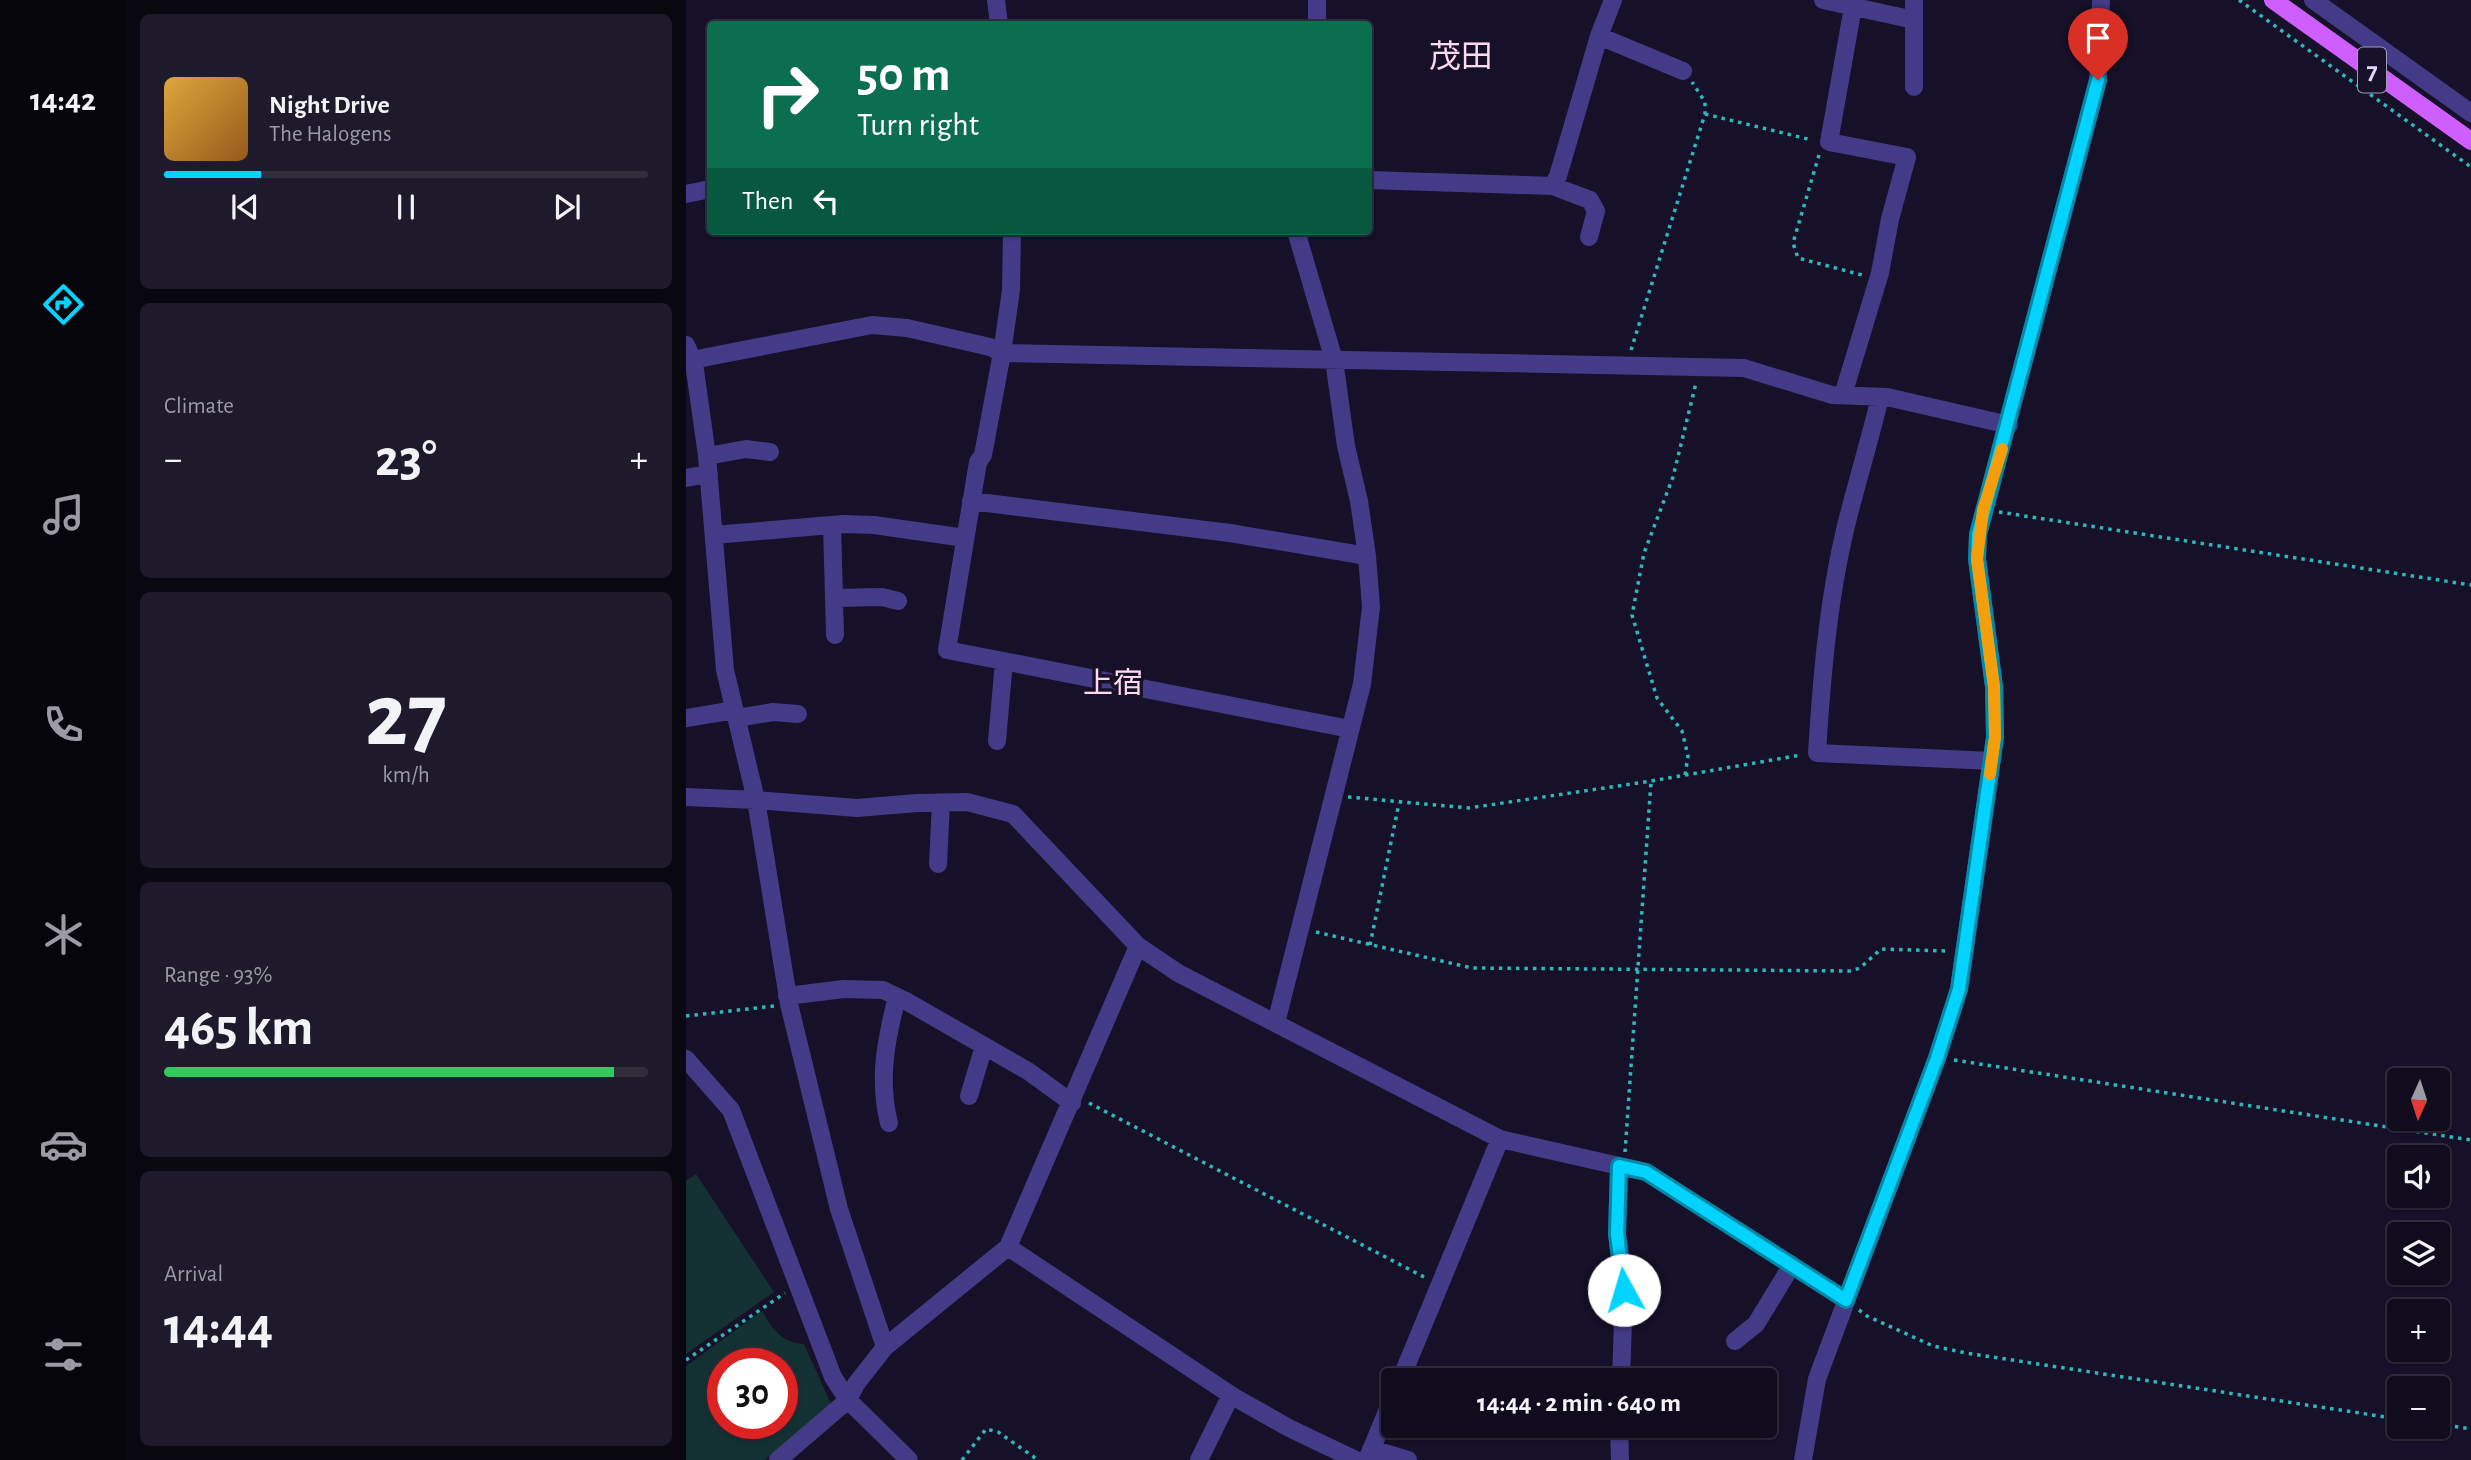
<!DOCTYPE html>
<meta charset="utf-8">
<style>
body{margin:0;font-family:"Alegreya Sans","Noto Sans JP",sans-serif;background:#1e1a2b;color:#f1f3f6;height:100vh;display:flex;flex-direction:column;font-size:26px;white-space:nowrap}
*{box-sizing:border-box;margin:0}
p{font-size:23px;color:#9c9ba4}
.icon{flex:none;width:38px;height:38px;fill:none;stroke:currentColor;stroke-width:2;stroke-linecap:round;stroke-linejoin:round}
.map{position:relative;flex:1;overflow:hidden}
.sheet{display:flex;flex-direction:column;gap:14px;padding:14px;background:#090710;width:560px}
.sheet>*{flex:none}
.guide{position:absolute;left:21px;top:21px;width:665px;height:214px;border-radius:7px;box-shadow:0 2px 5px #0004,0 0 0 2px #302c3c;background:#0b6e4f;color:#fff;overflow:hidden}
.needle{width:46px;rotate:183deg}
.controls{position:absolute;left:1701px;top:1068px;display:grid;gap:14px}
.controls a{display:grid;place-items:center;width:63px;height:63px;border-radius:7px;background:#100c1e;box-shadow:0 2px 5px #0004,0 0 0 2px #302c3c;font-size:35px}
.speed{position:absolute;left:21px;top:1348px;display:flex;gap:14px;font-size:35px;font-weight:700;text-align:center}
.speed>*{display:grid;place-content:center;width:91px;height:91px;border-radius:50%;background:#100c1e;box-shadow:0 2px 5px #0004,0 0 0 2px #302c3c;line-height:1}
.speed .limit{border:10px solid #d22;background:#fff;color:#111}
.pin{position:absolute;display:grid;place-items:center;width:60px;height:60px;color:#fff;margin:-72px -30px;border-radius:50% 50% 50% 0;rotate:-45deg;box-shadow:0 0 7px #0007}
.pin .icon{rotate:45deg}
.me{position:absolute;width:77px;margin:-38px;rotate:354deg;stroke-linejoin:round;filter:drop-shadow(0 0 5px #0008)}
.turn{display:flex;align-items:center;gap:24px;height:147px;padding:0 35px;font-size:32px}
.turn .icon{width:91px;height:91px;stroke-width:2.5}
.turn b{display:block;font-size:49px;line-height:60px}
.then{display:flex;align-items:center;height:66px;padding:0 35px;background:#0003;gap:14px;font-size:26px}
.big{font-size:52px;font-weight:700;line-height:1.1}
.sheet .widget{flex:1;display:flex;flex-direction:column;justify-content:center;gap:10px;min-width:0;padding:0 24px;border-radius:10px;background:#1e1a2b}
.sheet .dial{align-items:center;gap:0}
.dial b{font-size:91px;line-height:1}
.song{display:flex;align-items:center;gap:21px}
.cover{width:84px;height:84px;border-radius:10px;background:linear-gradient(135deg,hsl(40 70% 55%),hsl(30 70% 35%))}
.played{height:7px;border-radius:4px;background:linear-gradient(90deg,#03d3ff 20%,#302c3c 20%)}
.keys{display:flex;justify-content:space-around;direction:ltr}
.heat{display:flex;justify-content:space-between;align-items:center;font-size:38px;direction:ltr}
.charge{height:10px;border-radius:5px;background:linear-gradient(90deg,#34c759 93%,#302c3c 0)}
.trip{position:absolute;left:695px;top:1368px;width:396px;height:70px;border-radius:7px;background:#100c1e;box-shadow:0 2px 5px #0004,0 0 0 2px #302c3c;font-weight:700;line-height:70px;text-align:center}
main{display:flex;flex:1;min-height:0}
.tabs{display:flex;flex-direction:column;width:126px;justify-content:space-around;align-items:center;background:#06050c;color:#9c9ba4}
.tabs .icon{width:49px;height:49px}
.tabs .selected{color:#03d3ff}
.tabs b{font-size:32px;color:#f1f3f6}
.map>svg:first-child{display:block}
.green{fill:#133132;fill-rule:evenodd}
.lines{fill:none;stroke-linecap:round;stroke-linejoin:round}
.path{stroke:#2fb8ba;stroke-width:3.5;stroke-dasharray:3.5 5;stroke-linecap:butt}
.minor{stroke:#433b87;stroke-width:18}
.major{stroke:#cf5eff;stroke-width:18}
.route-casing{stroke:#0289a6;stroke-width:18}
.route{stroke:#03d3ff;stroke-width:12}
.slow{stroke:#f59e0b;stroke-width:12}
.labels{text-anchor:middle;stroke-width:7;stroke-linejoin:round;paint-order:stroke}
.shield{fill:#161028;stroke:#a29bbe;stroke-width:2}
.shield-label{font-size:26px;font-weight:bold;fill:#ded7ff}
.neighbourhood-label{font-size:30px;fill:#ffd9ee;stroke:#161028}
.quarter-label{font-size:32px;fill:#ffd9ee;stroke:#161028}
</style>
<main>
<nav class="tabs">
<b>14:42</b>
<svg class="icon selected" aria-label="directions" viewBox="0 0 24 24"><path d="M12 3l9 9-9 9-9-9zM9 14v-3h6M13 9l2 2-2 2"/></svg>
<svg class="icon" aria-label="music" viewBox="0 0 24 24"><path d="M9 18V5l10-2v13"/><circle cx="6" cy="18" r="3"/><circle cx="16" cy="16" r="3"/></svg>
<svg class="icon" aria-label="phone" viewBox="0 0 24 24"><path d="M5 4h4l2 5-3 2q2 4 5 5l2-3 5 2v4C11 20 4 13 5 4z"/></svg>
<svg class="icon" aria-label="climate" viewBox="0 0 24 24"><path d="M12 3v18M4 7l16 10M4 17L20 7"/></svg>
<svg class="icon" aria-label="car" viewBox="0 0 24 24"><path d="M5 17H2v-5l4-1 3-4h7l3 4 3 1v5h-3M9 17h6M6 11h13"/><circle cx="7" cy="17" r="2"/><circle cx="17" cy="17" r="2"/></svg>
<svg class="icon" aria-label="filters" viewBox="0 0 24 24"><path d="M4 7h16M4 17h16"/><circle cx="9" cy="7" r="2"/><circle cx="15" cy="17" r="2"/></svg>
</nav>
<section class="sheet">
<div class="widget">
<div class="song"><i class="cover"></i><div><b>Night Drive</b><p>The Halogens</p></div></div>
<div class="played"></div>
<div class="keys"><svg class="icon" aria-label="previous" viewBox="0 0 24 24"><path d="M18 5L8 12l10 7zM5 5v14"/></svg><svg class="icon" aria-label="pause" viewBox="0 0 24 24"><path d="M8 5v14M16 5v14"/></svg><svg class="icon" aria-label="next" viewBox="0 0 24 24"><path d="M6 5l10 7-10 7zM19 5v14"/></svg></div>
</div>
<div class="widget"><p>Climate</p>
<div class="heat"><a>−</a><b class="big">23°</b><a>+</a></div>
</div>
<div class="widget dial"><b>27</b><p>km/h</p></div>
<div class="widget"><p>Range · 93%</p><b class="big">465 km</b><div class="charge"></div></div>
<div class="widget"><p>Arrival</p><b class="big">14:44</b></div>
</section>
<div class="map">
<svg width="1785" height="1460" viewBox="0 0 1785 1460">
<rect width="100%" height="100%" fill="#161028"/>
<path class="green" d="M10,1174l78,118 -88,62v-173z
M76,1311c11,19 20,32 42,33l27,60 -66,56h-79v-94zM37,1363h59v60h-59z"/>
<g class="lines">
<path class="path" d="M1553,0l232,167
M1019,114l107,26
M1133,155l-26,88 5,15 64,17
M945,350l74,-236v-12l-13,-20
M1313,512l472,73
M999,775l3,-19 -6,-25 -25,-33 -25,-83 12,-62 29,-76 23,-94
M662,797l121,11 182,-27 150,-26
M630,932l156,36 379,3 9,-3 21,-19 66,2
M684,945l29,-142
M0,1016l88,-10
M1268,1060l517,80
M403,1103l335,174
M939,1152l26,-370
M1173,1310l8,6 66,30 33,7 433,66
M0,1360l99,-67
M1752,1424l33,5
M276,1460l24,-31 12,3 40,28"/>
<path class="minor" d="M310,0l3,24
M631,0v24
M1137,0l91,20
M1228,0v87
M1627,0l158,113
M913,36l84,35
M682,180l185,6 5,-10 41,-140 14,-36
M867,186l37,14 6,11 -7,26
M0,194l24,-5
M326,231l-1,59 -9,63 -19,102 -5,7 -31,188 403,79
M0,345l8,18 13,93 18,214 31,130 33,204 50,205 46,138
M6,360l180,-35 35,3 83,19 12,6 742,15 88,27 55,2 122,28
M1157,395l37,-122 10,-54 17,-62 -78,-15 24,-135
M1194,397c-9,38 -20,75 -30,113 -21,79 -28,162 -33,243l175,8
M21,456l39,-7 24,3
M0,478l23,-4
M285,501l259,32 137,23
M146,525l3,110
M28,535l129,-11 31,1 91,13
M148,598l48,-1 16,4
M0,718l49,-8
M51,718l36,-6 25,2
M311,741l7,-80
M0,797l70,3 101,8 60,-5 50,-1 46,12 125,132 40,27 322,166 146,33 200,128
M252,864l3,-61
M101,996l57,-7 39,1 23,11 122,70 44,32
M590,1023l86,-339 9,-77 -4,-51 -8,-55 -13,-55 -12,-86 -38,-129
M0,1059l45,51 102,267 15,23 61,60
M283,1096l15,-50
M203,1123c-11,-44 -3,-83 8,-126
M933,1166l-2,68 7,56 -3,91
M322,1247l226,150 55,31 67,32
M1049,1341l21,-17 36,-59
M714,1381l100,-242
M933,1426l1,34
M685,1449l37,11
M92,1460l70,-60 8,-16 29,-37 123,-100 130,-301
M513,1460l32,-65
M681,1460l26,-63
M1117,1460l14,-81 120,-321 22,-69 36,-252 -1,-51 -17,-127 1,-24 120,-455 3,-80"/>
<path class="major" d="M1587,0l198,141"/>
</g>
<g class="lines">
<defs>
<path id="route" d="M938,1290l-7,-56 2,-68 27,6 200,128 91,-242 22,-69 36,-252 -1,-50 -17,-128 1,-25 120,-454"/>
</defs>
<use href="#route" class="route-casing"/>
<use href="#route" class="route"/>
<path class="slow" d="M1304,774l5,-37 -1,-50 -17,-128 6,-49 19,-61"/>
</g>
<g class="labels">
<rect class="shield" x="1672" y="47.5" width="28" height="45" rx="5"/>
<g class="shield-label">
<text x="1686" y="79">7</text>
</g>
<g class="neighbourhood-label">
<text x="427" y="693">上宿</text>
</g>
<g class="quarter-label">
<text x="775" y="67">茂田</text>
</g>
</g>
</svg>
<div class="controls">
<a><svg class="needle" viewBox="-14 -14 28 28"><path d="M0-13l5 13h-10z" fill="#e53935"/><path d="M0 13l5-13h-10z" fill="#9c9ba4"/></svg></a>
<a><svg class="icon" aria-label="sound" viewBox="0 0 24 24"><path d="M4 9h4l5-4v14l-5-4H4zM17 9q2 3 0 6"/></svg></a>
<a><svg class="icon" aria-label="layers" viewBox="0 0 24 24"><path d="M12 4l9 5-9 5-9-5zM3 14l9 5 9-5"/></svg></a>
<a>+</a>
<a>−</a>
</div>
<div class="speed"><div class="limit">30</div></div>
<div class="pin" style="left:1412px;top:80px;background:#d93025"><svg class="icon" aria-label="arrive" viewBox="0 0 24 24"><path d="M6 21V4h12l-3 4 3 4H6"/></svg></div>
<svg class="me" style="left:938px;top:1290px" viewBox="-20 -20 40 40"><circle r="19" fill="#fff"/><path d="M0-13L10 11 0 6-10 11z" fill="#03d3ff"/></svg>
<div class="trip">14:44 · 2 min · 640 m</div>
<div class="guide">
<div class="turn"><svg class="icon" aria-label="right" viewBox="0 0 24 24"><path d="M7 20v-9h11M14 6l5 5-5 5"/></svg><div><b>50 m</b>Turn right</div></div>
<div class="then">Then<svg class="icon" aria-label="left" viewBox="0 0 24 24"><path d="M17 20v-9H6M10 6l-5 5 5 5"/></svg></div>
</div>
</div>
</main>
